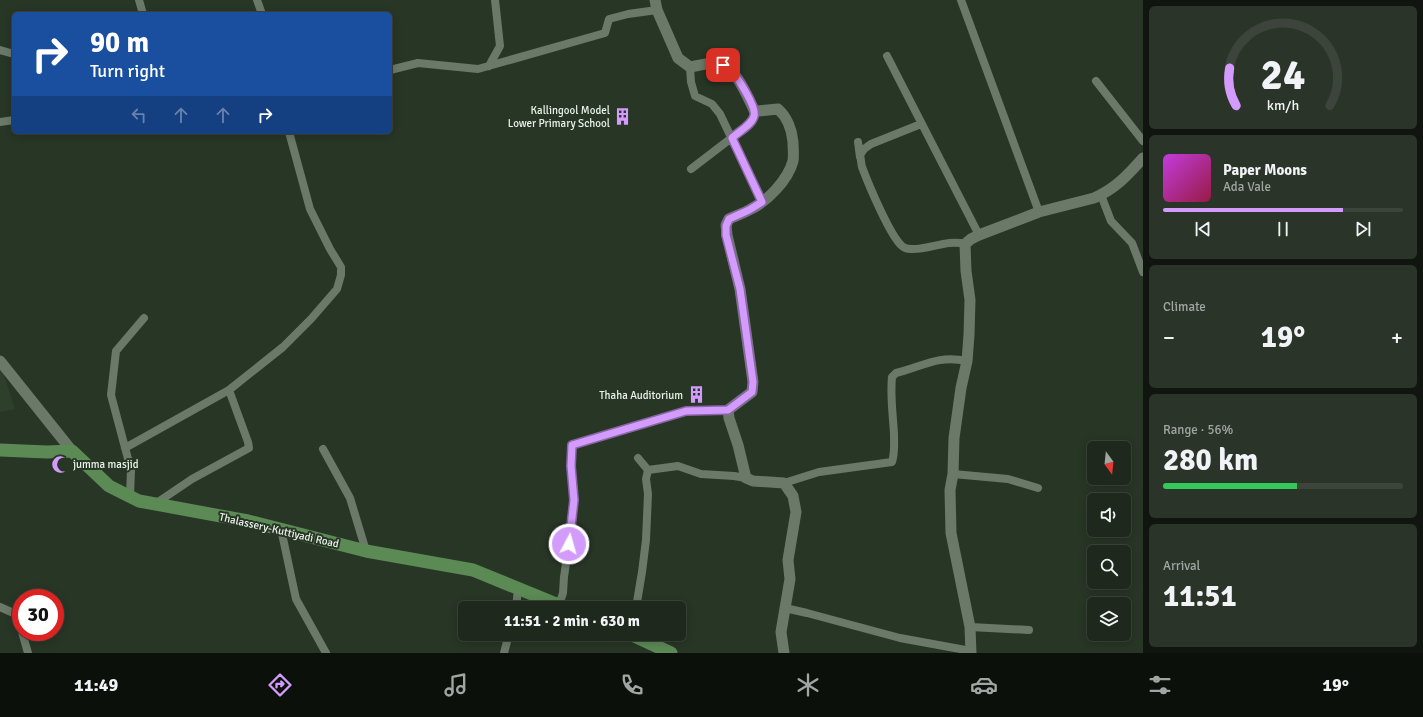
<!DOCTYPE html>
<meta charset="utf-8">
<style>
body{margin:0;font-family:Signika,sans-serif;background:#2b3429;color:#f1f3f6;height:100vh;display:flex;flex-direction:column;font-size:15px;white-space:nowrap}
*{box-sizing:border-box;margin:0}
p{font-size:13px;color:#a1a6a3}
.icon{flex:none;width:22px;height:22px;fill:none;stroke:currentColor;stroke-width:2;stroke-linecap:round;stroke-linejoin:round}
.map{position:relative;flex:1;overflow:hidden}
.drawer{display:flex;flex-direction:column;gap:6px;padding:6px;background:#10160f;width:280px}
.drawer>*{flex:none}
.banner{position:absolute;left:12px;top:12px;width:380px;height:122px;border-radius:6px;box-shadow:0 2px 10px #0003,0 0 0 1px #3c443b;background:#1a4fa0;color:#fff;overflow:hidden}
.needle{width:26px;rotate:165deg}
.controls{position:absolute;left:1087px;top:441px;display:grid;gap:8px}
.controls a{display:grid;place-items:center;width:44px;height:44px;border-radius:6px;background:#1e281c;box-shadow:0 2px 10px #0003,0 0 0 1px #3c443b;font-size:20px}
.speed{position:absolute;left:12px;top:589px;display:flex;gap:8px;font-size:20px;font-weight:700;text-align:center}
.speed>*{display:grid;place-content:center;width:52px;height:52px;border-radius:50%;background:#1e281c;box-shadow:0 2px 10px #0003,0 0 0 1px #3c443b;line-height:1}
.speed .limit{border:6px solid #d22;background:#fff;color:#111}
.pin{position:absolute;display:grid;place-items:center;width:34px;height:34px;color:#fff;margin:-17px;border-radius:8px;box-shadow:0 2px 6px #0006}
.me{position:absolute;width:44px;margin:-22px;rotate:6deg;stroke-linejoin:round;filter:drop-shadow(0 0 3px #0008)}
.turn{display:flex;align-items:center;gap:14px;height:84px;padding:0 12px;font-size:18px}
.turn .icon{width:52px;height:52px;stroke-width:2.5}
.turn b{display:block;font-size:28px;line-height:34px}
.lanes{display:flex;align-items:center;height:38px;padding:0 12px;background:#0003;justify-content:center;gap:20px;direction:ltr}
.lanes .off{opacity:.35}
.big{font-size:30px;font-weight:700;line-height:1.1}
.drawer .widget{flex:1;display:flex;flex-direction:column;justify-content:center;gap:6px;min-width:0;padding:0 14px;border-radius:6px;background:#2b3429}
.drawer .dial{align-items:center;gap:0}
.dial svg{height:104px;overflow:visible;fill:none;stroke:#3c443b;stroke-width:7;stroke-linecap:round;text-anchor:middle}
.dial text{fill:#f1f3f6;stroke:none}
.song{display:flex;align-items:center;gap:12px}
.cover{width:48px;height:48px;border-radius:6px;background:linear-gradient(135deg,hsl(290 70% 55%),hsl(340 70% 35%))}
.played{height:4px;border-radius:2px;background:linear-gradient(90deg,#d39cfc 75%,#3c443b 75%)}
.keys{display:flex;justify-content:space-around;direction:ltr}
.heat{display:flex;justify-content:space-between;align-items:center;font-size:22px;direction:ltr}
.charge{height:6px;border-radius:3px;background:linear-gradient(90deg,#34c759 56%,#3c443b 0)}
.trip{position:absolute;left:458px;top:601px;width:228px;height:40px;border-radius:6px;background:#1e281c;box-shadow:0 2px 10px #0003,0 0 0 1px #3c443b;font-weight:700;line-height:40px;text-align:center}
.tabs{display:flex;height:64px;justify-content:space-around;align-items:center;background:#0c100b;color:#a1a6a3}
.tabs .icon{width:28px;height:28px}
.tabs .on{color:#d39cfc}
.tabs b{font-size:18px;color:#f1f3f6}
main{display:flex;flex:1;min-height:0}
.map>svg:first-child{display:block}
.built{fill:#2e402c}
.lines{fill:none;stroke-linecap:round;stroke-linejoin:round}
.street{stroke:#6b7a68;stroke-width:8}
.secondary{stroke:#6b7a68;stroke-width:11}
.primary{stroke:#5b8a55;stroke-width:13}
.route-casing{stroke:#8965a4;stroke-width:10}
.route{stroke:#d39cfc;stroke-width:7}
.labels{text-anchor:middle;stroke-width:4;stroke-linejoin:round;paint-order:stroke}
.poi-label{font-size:11px;fill:#eaf3e9;stroke:#283626;text-anchor:end}
.street-label{font-size:11px;fill:#eaf3e9;stroke:#283626}
</style>
<main>
<div class="map">
<svg width="1143" height="653" viewBox="0 0 1143 653">
<rect width="100%" height="100%" fill="#283626"/>
<path class="built" d="M2,369l13,40 -15,3v-42z"/>
<g class="lines">
<path class="street" d="M139,0l4,14
M257,0l5,14
M961,0l78,212
M0,50l14,4
M887,56l92,179
M489,66l11,-20 -5,-46
M690,67l1,15 4,14 17,8 8,10 42,88
M390,70l28,-7 60,6 127,-36 4,-14 19,-5 29,-4
M1096,81l47,60
M0,122l14,-2
M921,124l-50,20 -7,5 -4,6c1,4 1,8 2,12 6,16 28,69 40,79 2,2 6,3 9,3 18,1 36,-10 54,-5
M858,142l2,15
M691,169l60,-46 4,-7 -1,-6
M1101,195l10,26 21,22 11,29
M125,448l104,-58 54,-43 28,-28 26,-30 4,-14v-8l-11,-18 -20,-40 -21,-77
M323,449l27,49 16,53
M638,458l10,12
M953,474l55,5 30,9
M784,483l35,-11 73,-10c3,-9 2,-18 2,-28 -1,-19 -4,-38 -2,-57l4,-4c28,-7 41,-18 71,-12
M130,496l1,-26 -20,-75 5,-44 28,-33
M155,504l37,-25 57,-31 -1,-6 -19,-52
M281,529l15,70 30,54
M559,605l4,-12 1,-16 5,-34 5,-43 -3,-34 1,-21 114,-34 42,-1
M0,607l18,8 3,13
M516,608l2,-19
M636,608l6,-36 4,-32 2,-46 -2,-15 2,-9 30,-4 23,8 33,2 12,2
M785,608l22,5 93,25 71,13
M970,627l59,3
M22,632l6,21
M504,653l5,-19"/>
<path class="secondary" d="M655,0l2,10 21,48 12,9c8,-1 17,-4 25,-4 20,1 31,31 39,47l4,1 20,-2c9,8 14,21 15,33 0,6 1,13 0,19 -5,19 -26,41 -44,49 -7,4 -14,6 -20,9l-3,6 1,10 13,54 13,93 -1,10 -24,18 1,8 9,27 8,33 7,3 31,2 9,13 3,16 -8,48 2,19 -9,53 3,21
M0,361l72,90
M971,653l-1,-26 -19,-94 -1,-43 3,-16 1,-36 7,-50 6,-27 2,-26 1,-35 -4,-29 -1,-27 6,-5 8,-4 60,-23 55,-14c21,-9 34,-23 49,-40"/>
<path class="primary" d="M0,450l47,2 25,-1 37,35 30,15 109,20 118,30 107,19 93,38
M630,634l41,19"/>
</g>
<g class="lines">
<defs>
<path id="route" d="M569,544l5,-44 -3,-34 1,-21 114,-34 42,-1 24,-18 1,-10 -13,-93 -14,-54v-9l3,-7 20,-9 13,-8 -30,-64c6,-6 20,-13 22,-22 3,-9 -17,-39 -23,-46 -3,-3 -5,-4 -8,-5"/>
</defs>
<use href="#route" class="route-casing"/>
<use href="#route" class="route"/>
</g>
<defs>
<symbol id="building-bare" viewBox="-9 -9 18 18"><path d="M-4-6H4V6H1V3H-1V6H-4ZM-2.5-4.3h1.7v1.8h-1.7ZM.8-4.3h1.7v1.8H.8ZM-2.5-1h1.7V.8h-1.7ZM.8-1h1.7V.8H.8Z" fill="#d39cfc" stroke="#283626" stroke-width="2.5" paint-order="stroke"/></symbol>
<symbol id="mosque-bare" viewBox="-9 -9 18 18"><path d="M3.5-4.9A6 6 0 1 0 3.5 4.9A5 5 0 1 1 3.5-4.9Z" fill="#d39cfc" stroke="#283626" stroke-width="2.5" paint-order="stroke"/></symbol>
</defs>
<g fill-rule="evenodd">
<use href="#building-bare" x="610" y="104" width="25" height="25"/>
<use href="#building-bare" x="684" y="382" width="25" height="25"/>
<use href="#mosque-bare" x="48" y="452" width="25" height="25"/>
</g>
<g class="labels">
<g class="poi-label">
<text x="610" y="114">Kallingool Model<tspan x="610" dy="13">Lower Primary School</tspan></text>
<text x="683" y="399">Thaha Auditorium</text>
<text x="73" y="468" text-anchor="start">jumma masjid</text>
</g>
<g class="street-label">
<text transform="translate(279 530) rotate(13)" y="4">Thalassery-Kuttiyadi Road</text>
</g>
</g>
</svg>
<div class="controls">
<a><svg class="needle" viewBox="-14 -14 28 28"><path d="M0-13l5 13h-10z" fill="#e53935"/><path d="M0 13l5-13h-10z" fill="#a1a6a3"/></svg></a>
<a><svg class="icon" aria-label="sound" viewBox="0 0 24 24"><path d="M4 9h4l5-4v14l-5-4H4zM17 9q2 3 0 6"/></svg></a>
<a><svg class="icon" aria-label="search" viewBox="0 0 24 24"><circle cx="10" cy="10" r="6"/><path d="M15 15l6 6"/></svg></a>
<a><svg class="icon" aria-label="layers" viewBox="0 0 24 24"><path d="M12 4l9 5-9 5-9-5zM3 14l9 5 9-5"/></svg></a>
</div>
<div class="speed"><div class="limit">30</div></div>
<div class="pin" style="left:723px;top:65px;background:#d93025"><svg class="icon" aria-label="arrive" viewBox="0 0 24 24"><path d="M6 21V4h12l-3 4 3 4H6"/></svg></div>
<svg class="me" style="left:569px;top:544px" viewBox="-20 -20 40 40"><circle r="17" fill="#d39cfc" stroke="#fff" stroke-width="3"/><path d="M0-11L8 9 0 5-8 9z" fill="#fff"/></svg>
<div class="trip">11:51 · 2 min · 630 m</div>
<div class="banner">
<div class="turn"><svg class="icon" aria-label="right" viewBox="0 0 24 24"><path d="M7 20v-9h11M14 6l5 5-5 5"/></svg><div><b>90 m</b>Turn right</div></div>
<div class="lanes"><svg class="icon off" aria-label="left" viewBox="0 0 24 24"><path d="M17 20v-9H6M10 6l-5 5 5 5"/></svg><svg class="icon off" aria-label="ahead" viewBox="0 0 24 24"><path d="M12 20V5M6 11l6-6 6 6"/></svg><svg class="icon off" aria-label="ahead" viewBox="0 0 24 24"><path d="M12 20V5M6 11l6-6 6 6"/></svg><svg class="icon" aria-label="right" viewBox="0 0 24 24"><path d="M7 20v-9h11M14 6l5 5-5 5"/></svg></div>
</div>
</div>
<section class="drawer">
<div class="widget dial"><svg viewBox="0 0 100 80">
<path d="M14 69A42 42 0 1 1 86 69"/>
<path d="M14 69A42 42 0 0 1 9 40" stroke="#d39cfc"/>
<text x="50" y="56" font-size="32" font-weight="700">24</text>
<text x="50" y="72" font-size="11">km/h</text>
</svg></div>
<div class="widget">
<div class="song"><i class="cover"></i><div><b>Paper Moons</b><p>Ada Vale</p></div></div>
<div class="played"></div>
<div class="keys"><svg class="icon" aria-label="previous" viewBox="0 0 24 24"><path d="M18 5L8 12l10 7zM5 5v14"/></svg><svg class="icon" aria-label="pause" viewBox="0 0 24 24"><path d="M8 5v14M16 5v14"/></svg><svg class="icon" aria-label="next" viewBox="0 0 24 24"><path d="M6 5l10 7-10 7zM19 5v14"/></svg></div>
</div>
<div class="widget"><p>Climate</p>
<div class="heat"><a>−</a><b class="big">19°</b><a>+</a></div>
</div>
<div class="widget"><p>Range · 56%</p><b class="big">280 km</b><div class="charge"></div></div>
<div class="widget"><p>Arrival</p><b class="big">11:51</b></div>
</section>
</main>
<nav class="tabs">
<b>11:49</b>
<svg class="icon on" aria-label="directions" viewBox="0 0 24 24"><path d="M12 3l9 9-9 9-9-9zM9 14v-3h6M13 9l2 2-2 2"/></svg>
<svg class="icon" aria-label="music" viewBox="0 0 24 24"><path d="M9 18V5l10-2v13"/><circle cx="6" cy="18" r="3"/><circle cx="16" cy="16" r="3"/></svg>
<svg class="icon" aria-label="phone" viewBox="0 0 24 24"><path d="M5 4h4l2 5-3 2q2 4 5 5l2-3 5 2v4C11 20 4 13 5 4z"/></svg>
<svg class="icon" aria-label="climate" viewBox="0 0 24 24"><path d="M12 3v18M4 7l16 10M4 17L20 7"/></svg>
<svg class="icon" aria-label="car" viewBox="0 0 24 24"><path d="M5 17H2v-5l4-1 3-4h7l3 4 3 1v5h-3M9 17h6M6 11h13"/><circle cx="7" cy="17" r="2"/><circle cx="17" cy="17" r="2"/></svg>
<svg class="icon" aria-label="filters" viewBox="0 0 24 24"><path d="M4 7h16M4 17h16"/><circle cx="9" cy="7" r="2"/><circle cx="15" cy="17" r="2"/></svg>
<b>19°</b>
</nav>
